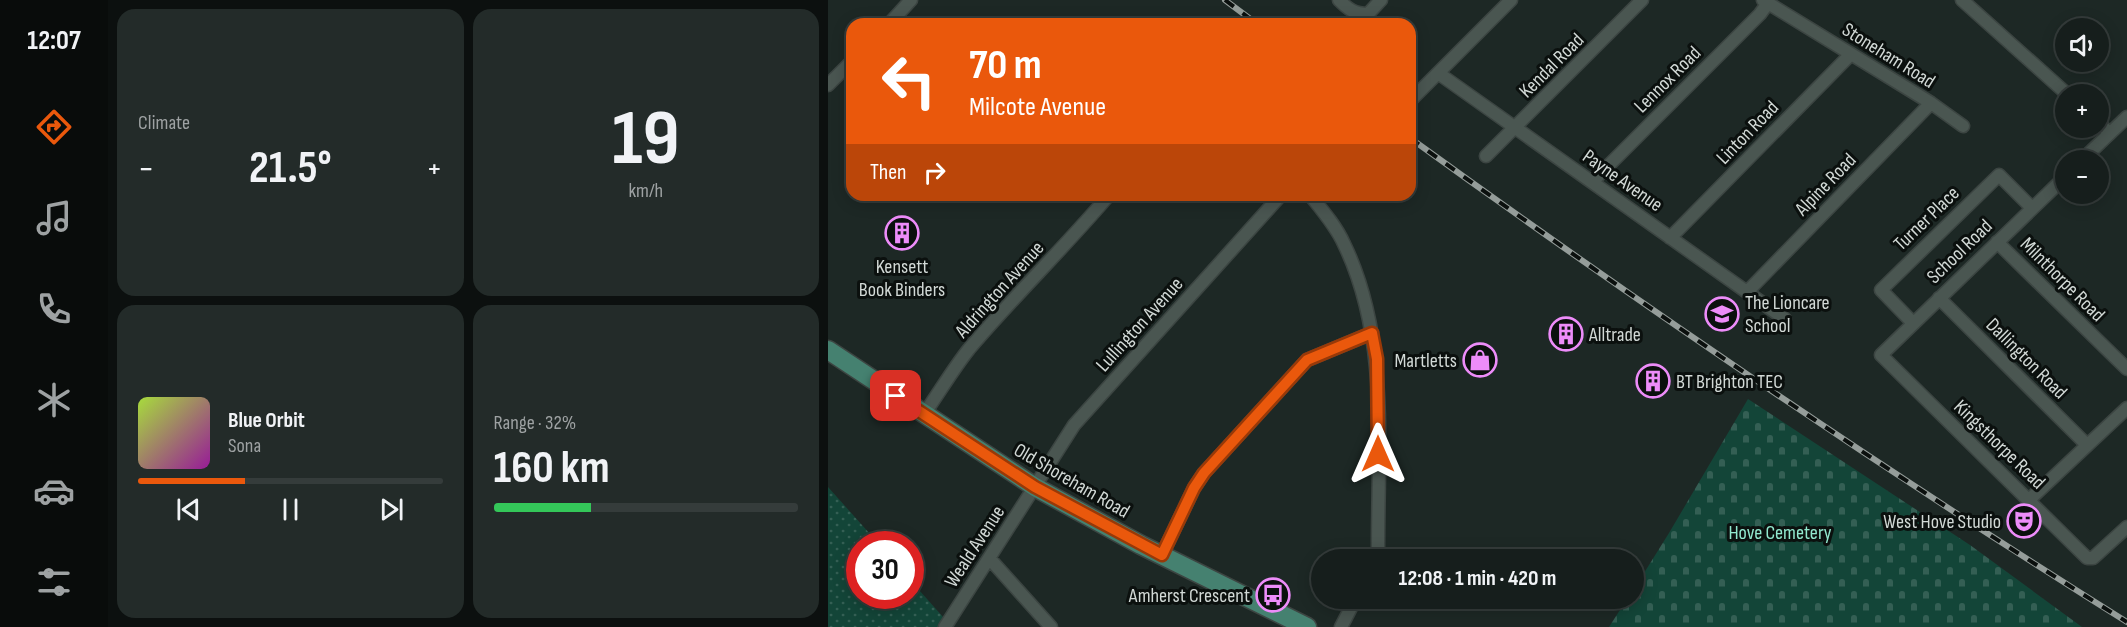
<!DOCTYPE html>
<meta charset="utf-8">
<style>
body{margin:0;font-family:"Sofia Sans Condensed",sans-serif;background:#232b29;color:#f1f3f6;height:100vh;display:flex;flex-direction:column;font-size:22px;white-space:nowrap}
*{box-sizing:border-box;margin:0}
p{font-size:20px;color:#9ea2a3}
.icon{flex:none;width:33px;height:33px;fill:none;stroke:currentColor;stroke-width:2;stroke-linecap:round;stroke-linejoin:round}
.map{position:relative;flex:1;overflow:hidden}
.sheet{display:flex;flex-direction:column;gap:9px;padding:9px;background:#0c100f;width:720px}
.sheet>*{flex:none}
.banner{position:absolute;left:18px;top:18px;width:570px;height:183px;border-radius:18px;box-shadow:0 3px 15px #0003,0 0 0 2px #353c3b;background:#ea580c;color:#fff;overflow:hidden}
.buttons{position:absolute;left:1227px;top:18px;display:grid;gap:12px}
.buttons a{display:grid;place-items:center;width:54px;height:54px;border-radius:50%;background:#161e1c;box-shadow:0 3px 15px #0003,0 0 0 2px #353c3b;font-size:30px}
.speed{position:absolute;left:18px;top:531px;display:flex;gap:12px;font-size:30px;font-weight:700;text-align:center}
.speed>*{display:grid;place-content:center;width:78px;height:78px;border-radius:50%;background:#161e1c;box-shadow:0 3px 15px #0003,0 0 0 2px #353c3b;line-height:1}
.speed .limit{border:9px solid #d22;background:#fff;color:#111}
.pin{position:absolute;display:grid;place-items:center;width:51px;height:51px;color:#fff;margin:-26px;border-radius:12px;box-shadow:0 3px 9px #0006}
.me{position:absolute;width:66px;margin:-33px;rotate:0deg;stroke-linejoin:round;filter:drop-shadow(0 0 4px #0008)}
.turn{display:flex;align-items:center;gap:21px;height:126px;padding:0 24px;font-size:27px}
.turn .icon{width:78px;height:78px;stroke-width:2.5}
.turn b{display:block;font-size:42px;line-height:51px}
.then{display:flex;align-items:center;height:57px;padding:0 24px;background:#0003;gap:12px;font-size:22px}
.big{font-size:45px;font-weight:700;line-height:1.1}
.sheet .card{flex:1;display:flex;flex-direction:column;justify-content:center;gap:9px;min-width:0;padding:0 21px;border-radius:18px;background:#232b29}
.sheet .dial{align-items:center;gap:0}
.dial b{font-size:78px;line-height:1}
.song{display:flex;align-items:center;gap:18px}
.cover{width:72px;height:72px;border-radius:9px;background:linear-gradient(135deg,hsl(80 70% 55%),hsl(300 70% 35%))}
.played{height:6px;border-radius:3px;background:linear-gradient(90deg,#ea580c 35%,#353c3b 35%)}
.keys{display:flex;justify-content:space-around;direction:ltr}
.heat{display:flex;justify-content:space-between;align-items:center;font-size:33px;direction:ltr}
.charge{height:9px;border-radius:4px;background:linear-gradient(90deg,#34c759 32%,#353c3b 0)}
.sheet .tiles{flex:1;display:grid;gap:9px;grid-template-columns:repeat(2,1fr)}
.trip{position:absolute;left:483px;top:549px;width:333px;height:60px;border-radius:30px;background:#161e1c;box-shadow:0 3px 15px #0003,0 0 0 2px #353c3b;font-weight:700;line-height:60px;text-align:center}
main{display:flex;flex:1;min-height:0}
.tab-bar{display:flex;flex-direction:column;width:108px;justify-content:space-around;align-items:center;background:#090c0b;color:#9ea2a3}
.tab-bar .icon{width:42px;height:42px}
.tab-bar .selected{color:#ea580c}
.tab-bar b{font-size:27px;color:#f1f3f6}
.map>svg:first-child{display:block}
.green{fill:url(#green-dots)}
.cemetery{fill:url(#cemetery-stones)}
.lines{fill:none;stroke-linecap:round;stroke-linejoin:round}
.minor-casing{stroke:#3c4542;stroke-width:15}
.primary-casing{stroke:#3c4542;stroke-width:21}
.minor{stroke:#4a5651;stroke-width:12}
.primary{stroke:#458170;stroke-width:18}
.rail-casing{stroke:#959d9a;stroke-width:6}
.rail{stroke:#0b100e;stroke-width:4;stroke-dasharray:11;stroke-linecap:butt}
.route-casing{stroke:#983908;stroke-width:15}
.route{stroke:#ea580c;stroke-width:10}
.labels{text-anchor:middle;stroke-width:6;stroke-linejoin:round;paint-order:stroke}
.street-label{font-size:20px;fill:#d2d9d6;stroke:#0b100e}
.poi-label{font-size:20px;fill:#d2d9d6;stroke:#0b100e;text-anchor:start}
.park-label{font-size:20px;fill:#92e9cf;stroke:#0b100e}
</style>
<main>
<nav class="tab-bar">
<b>12:07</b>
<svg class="icon selected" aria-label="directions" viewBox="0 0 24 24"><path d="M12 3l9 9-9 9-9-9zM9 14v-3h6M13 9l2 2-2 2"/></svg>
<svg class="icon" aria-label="music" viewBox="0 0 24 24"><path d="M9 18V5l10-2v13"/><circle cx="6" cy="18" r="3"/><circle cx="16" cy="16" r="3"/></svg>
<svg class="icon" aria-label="phone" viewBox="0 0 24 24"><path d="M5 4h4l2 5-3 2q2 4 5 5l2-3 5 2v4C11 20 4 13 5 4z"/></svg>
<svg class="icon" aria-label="climate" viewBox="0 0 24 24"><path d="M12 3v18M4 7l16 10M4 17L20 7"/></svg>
<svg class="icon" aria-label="car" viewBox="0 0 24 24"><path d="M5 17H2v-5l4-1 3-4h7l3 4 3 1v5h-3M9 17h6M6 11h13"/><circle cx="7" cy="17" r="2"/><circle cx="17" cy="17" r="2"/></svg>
<svg class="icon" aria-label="filters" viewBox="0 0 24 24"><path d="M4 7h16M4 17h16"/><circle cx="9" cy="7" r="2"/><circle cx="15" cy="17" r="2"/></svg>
</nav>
<section class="sheet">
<div class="tiles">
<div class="card"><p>Climate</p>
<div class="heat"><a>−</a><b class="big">21.5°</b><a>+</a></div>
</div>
<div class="card dial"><b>19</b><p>km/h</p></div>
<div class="card">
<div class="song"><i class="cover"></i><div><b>Blue Orbit</b><p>Sona</p></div></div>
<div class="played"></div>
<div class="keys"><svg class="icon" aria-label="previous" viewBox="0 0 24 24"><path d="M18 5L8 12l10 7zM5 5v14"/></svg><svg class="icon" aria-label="pause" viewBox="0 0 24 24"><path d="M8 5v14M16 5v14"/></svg><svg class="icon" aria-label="next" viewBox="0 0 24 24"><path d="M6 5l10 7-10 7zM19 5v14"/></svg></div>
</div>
<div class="card"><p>Range · 32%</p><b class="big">160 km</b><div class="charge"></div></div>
</div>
</section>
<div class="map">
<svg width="1299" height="627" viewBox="0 0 1299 627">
<defs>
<pattern id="green-dots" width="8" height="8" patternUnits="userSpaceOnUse" patternTransform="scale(1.5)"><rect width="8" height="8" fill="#134538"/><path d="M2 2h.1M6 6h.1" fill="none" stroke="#345f54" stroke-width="1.8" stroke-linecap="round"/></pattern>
<pattern id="cemetery-stones" width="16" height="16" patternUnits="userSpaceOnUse" patternTransform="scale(1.5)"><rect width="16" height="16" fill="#134538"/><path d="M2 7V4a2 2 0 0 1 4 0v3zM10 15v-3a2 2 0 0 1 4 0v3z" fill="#345f54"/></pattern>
</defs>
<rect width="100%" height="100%" fill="#1d2825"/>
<path class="green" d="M0,487l51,57h-19v52h50l1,-15 41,46h-124z"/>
<path class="cemetery" d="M920,399l222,146 112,82h-473l18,-28 7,-1v-9l35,-56z"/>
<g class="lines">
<defs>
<path id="minor" d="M511,0c9,9 15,14 29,14l13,-14
M935,0l168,103 32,23
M1134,0l105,94
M61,24l22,-24
M610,73l347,246
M0,85l24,-24
M585,98l98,-98
M1270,123l12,10
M658,156l156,-156
M1254,160l45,-43
M1238,176l-185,179 206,203h6l34,-31
M764,182l168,-168 8,-11
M482,195c12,15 26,31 34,49 45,92 34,203 34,303l-2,13
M842,238l181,-184
M1169,242l130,127
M919,292l184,-189
M1111,298l148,147
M1085,323l-32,-33 118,-115 33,33
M96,414c15,-21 29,-45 45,-65 45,-53 95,-101 140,-154
M1201,500l98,-92
M334,555l32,-67 10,-15 103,-113 65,-27
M162,559l61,68
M117,627l129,-202 207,-230
M513,627l15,-29"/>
<path id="primary" d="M0,350l207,137 106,58 166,82"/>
</defs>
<use href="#minor" class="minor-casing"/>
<use href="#primary" class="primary-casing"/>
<use href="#minor" class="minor"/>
<use href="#primary" class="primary"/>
<defs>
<path id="rail" d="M397,0l32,24
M582,138c234,169 472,331 717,484"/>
</defs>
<use href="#rail" class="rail-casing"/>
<use href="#rail" class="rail"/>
</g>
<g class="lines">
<defs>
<path id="route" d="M68,396l139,91 127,68 32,-67 10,-15 103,-113 65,-27 5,26 1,95"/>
</defs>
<use href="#route" class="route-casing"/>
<use href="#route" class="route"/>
</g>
<defs>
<symbol id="building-ring" viewBox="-11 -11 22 22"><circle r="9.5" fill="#0b100e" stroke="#ed8cf9" stroke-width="1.5"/><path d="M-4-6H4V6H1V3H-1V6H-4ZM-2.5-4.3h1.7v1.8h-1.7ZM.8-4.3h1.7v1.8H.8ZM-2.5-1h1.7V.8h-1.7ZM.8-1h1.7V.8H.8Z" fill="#ed8cf9"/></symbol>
<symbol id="school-ring" viewBox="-11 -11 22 22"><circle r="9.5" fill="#0b100e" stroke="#ed8cf9" stroke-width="1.5"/><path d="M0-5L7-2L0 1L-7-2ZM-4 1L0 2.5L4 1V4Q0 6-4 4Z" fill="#ed8cf9"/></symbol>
<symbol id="shop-ring" viewBox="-11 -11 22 22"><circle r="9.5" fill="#0b100e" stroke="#ed8cf9" stroke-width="1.5"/><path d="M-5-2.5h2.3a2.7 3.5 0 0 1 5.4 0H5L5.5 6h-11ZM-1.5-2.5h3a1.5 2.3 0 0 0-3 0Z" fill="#ed8cf9"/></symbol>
<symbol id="theatre-ring" viewBox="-11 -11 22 22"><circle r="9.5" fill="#0b100e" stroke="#ed8cf9" stroke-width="1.5"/><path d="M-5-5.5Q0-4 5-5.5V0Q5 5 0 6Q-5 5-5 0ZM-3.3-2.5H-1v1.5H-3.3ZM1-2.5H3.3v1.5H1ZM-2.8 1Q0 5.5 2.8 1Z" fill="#ed8cf9"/></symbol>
<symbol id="bus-ring" viewBox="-11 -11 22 22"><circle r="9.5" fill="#0b100e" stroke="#ed8cf9" stroke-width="1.5"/><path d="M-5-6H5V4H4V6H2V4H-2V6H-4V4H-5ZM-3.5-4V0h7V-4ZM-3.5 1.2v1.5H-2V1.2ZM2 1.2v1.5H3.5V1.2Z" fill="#ed8cf9"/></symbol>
</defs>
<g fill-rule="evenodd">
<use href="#building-ring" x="55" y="214" width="38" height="38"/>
<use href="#school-ring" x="875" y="295" width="38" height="38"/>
<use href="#building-ring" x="719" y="315" width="38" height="38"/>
<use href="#shop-ring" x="633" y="341" width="38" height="38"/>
<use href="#building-ring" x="806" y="362" width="38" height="38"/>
<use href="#theatre-ring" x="1177" y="502" width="38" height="38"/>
<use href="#bus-ring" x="426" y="576" width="38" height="38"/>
</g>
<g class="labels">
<g class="street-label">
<text transform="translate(1061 55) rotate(32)" y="7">Stoneham Road</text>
<text transform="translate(723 65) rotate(-45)" y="7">Kendal Road</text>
<text transform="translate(839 79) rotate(-45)" y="7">Lennox Road</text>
<text transform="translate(919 132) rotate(-46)" y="7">Linton Road</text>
<text transform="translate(795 180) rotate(35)" y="7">Payne Avenue</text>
<text transform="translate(997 184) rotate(-46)" y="7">Alpine Road</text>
<text transform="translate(1098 218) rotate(-44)" y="7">Turner Place</text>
<text transform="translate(1131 251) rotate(-44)" y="7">School Road</text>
<text transform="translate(1235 279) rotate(45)" y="7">Milnthorpe Road</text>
<text transform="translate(171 289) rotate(-48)" y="7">Aldrington Avenue</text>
<text transform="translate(311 324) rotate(-48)" y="7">Lullington Avenue</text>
<text transform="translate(1199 358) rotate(45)" y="7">Dallington Road</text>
<text transform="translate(1172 444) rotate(44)" y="7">Kingsthorpe Road</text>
<text transform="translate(244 480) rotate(30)" y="7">Old Shoreham Road</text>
<text transform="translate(146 546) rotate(-57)" y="7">Weald Avenue</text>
</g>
<g class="poi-label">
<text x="74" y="273" text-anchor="middle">Kensett<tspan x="74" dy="23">Book Binders</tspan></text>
<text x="917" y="309">The Lioncare<tspan x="917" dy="23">School</tspan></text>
<text x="761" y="341">Alltrade</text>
<text x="629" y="367" text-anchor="end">Martletts</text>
<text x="848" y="388">BT Brighton TEC</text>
<text x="1173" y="528" text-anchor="end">West Hove Studio</text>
<text x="422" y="602" text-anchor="end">Amherst Crescent</text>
</g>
<g class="park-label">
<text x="952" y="539">Hove Cemetery</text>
</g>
</g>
</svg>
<div class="buttons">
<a><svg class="icon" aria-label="sound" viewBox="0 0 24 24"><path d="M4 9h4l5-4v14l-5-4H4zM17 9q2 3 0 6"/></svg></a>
<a>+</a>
<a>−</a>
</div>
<div class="speed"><div class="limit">30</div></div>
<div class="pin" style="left:68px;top:396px;background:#d93025"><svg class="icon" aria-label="arrive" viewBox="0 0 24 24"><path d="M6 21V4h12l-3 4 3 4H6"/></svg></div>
<svg class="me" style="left:550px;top:454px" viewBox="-20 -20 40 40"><path d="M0-17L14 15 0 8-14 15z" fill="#ea580c" stroke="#fff" stroke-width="4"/></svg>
<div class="trip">12:08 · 1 min · 420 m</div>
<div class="banner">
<div class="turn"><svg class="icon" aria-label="left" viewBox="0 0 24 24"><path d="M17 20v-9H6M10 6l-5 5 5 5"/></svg><div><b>70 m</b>Milcote Avenue</div></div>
<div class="then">Then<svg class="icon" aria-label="right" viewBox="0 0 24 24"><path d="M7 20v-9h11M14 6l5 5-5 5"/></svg></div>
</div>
</div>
</main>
